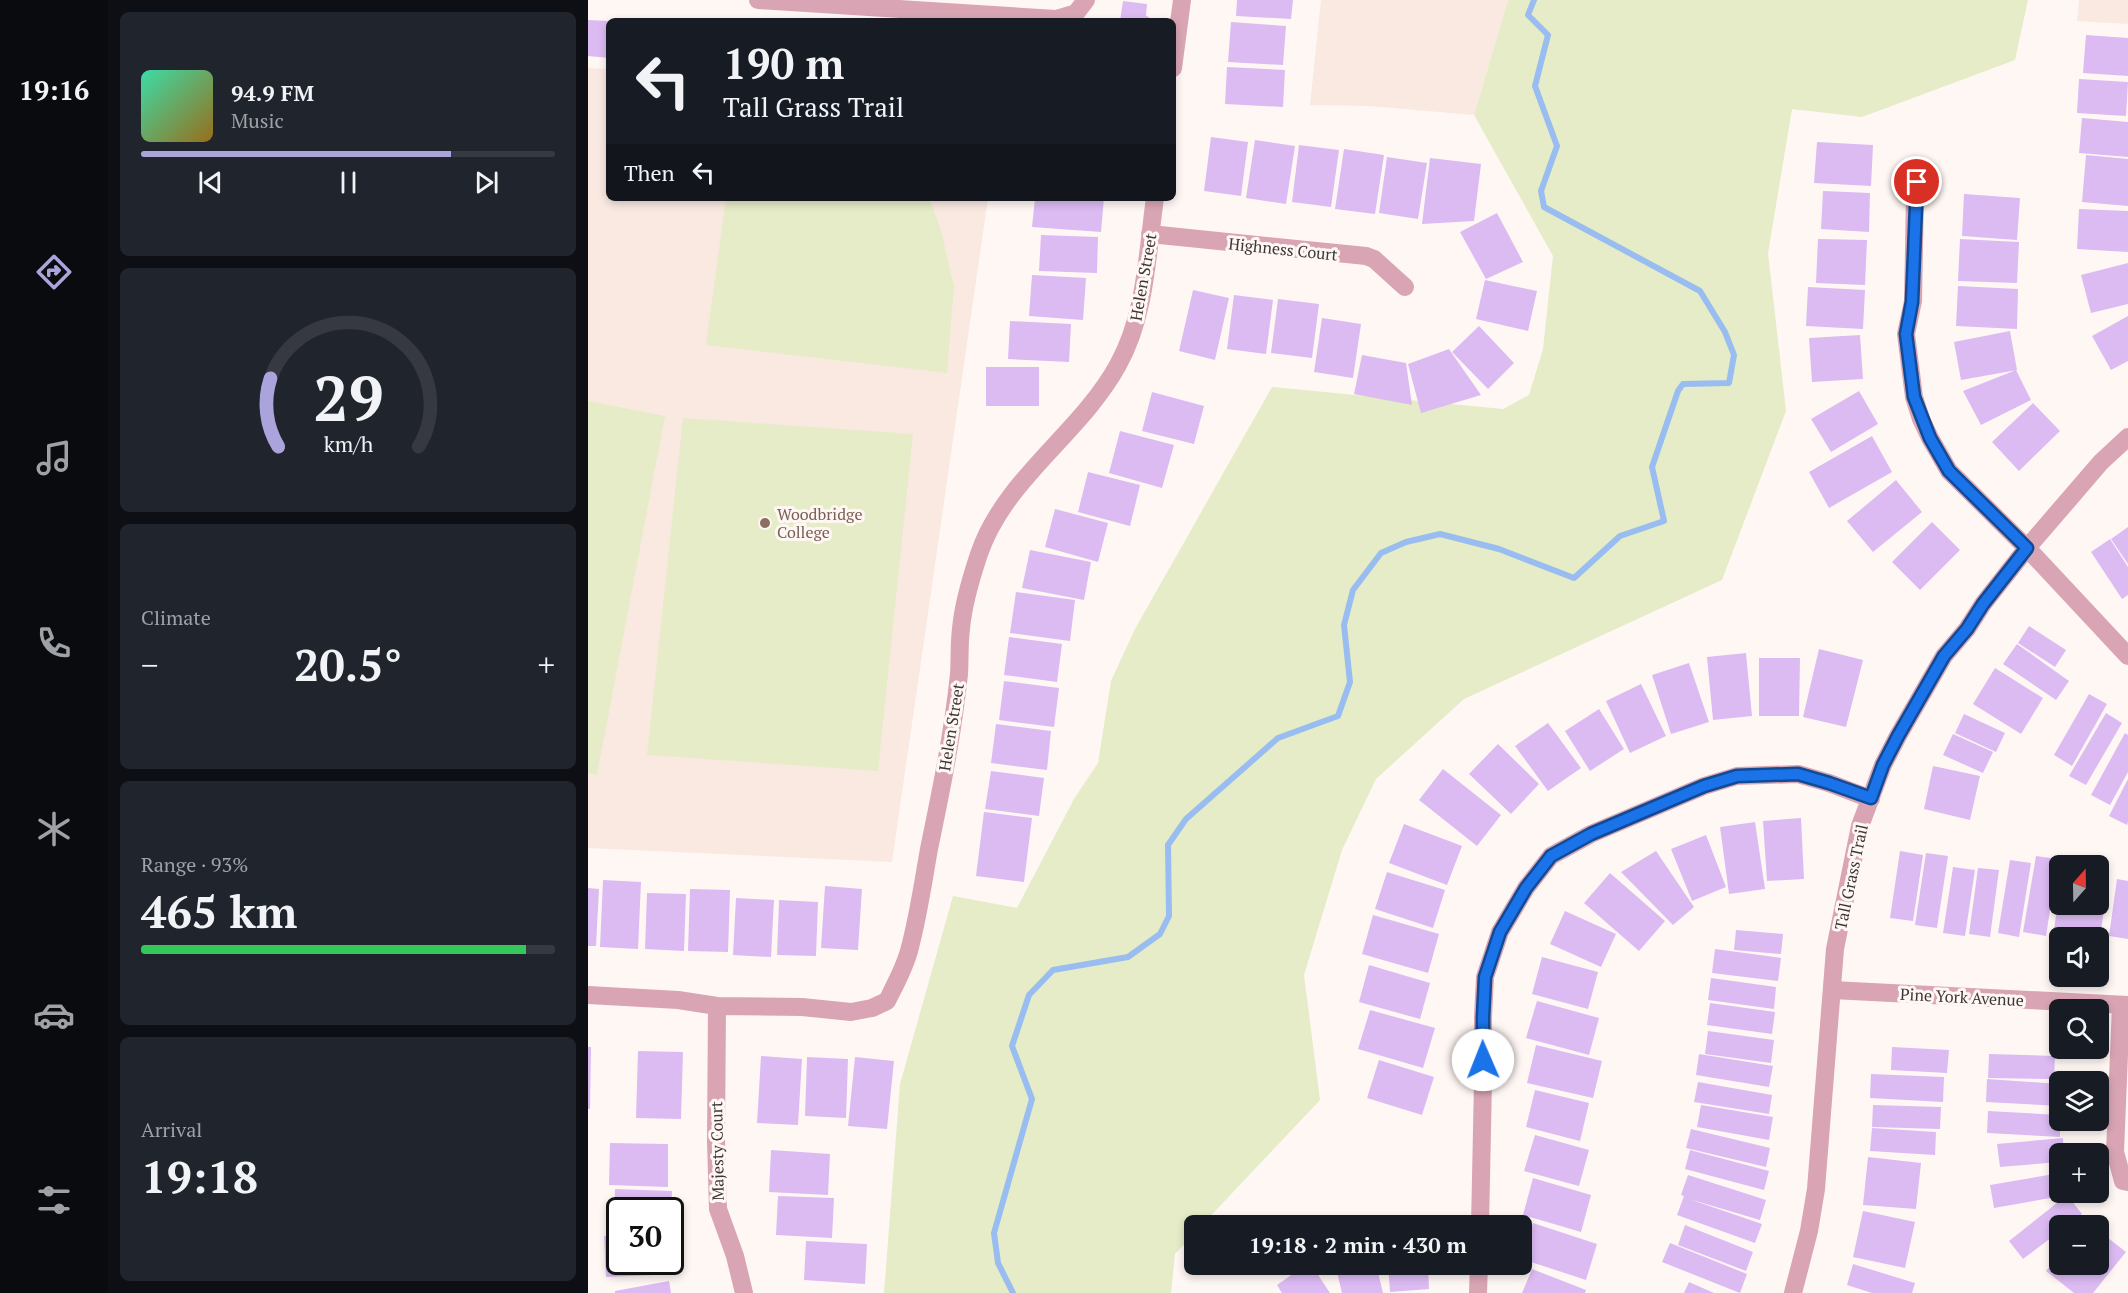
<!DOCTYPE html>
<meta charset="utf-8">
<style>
body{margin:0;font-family:"PT Serif",serif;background:#20242c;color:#f1f3f6;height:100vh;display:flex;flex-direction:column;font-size:22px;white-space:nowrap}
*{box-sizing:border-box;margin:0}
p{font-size:20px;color:#9ea1a6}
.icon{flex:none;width:33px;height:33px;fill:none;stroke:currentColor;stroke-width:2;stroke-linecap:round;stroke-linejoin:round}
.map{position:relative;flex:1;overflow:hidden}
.sheet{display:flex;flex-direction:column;gap:12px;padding:12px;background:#0d0f14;width:480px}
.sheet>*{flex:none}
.hud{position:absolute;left:18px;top:18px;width:570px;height:183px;border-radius:9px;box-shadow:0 3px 9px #0003;background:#171b24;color:#f1f3f6;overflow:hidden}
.needle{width:39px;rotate:20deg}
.tools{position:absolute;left:1461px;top:855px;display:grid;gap:12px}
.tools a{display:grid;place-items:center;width:60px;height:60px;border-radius:9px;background:#171b24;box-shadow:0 3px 9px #0003;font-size:30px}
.speed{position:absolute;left:18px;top:1197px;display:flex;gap:12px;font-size:30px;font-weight:700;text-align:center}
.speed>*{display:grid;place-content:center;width:78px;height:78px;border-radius:50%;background:#171b24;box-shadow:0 3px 9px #0003;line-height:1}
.speed .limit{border:3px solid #111;border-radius:9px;background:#fff;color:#111}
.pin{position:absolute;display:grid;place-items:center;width:51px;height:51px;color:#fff;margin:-26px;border:3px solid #fff;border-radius:50%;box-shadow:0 2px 6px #0007}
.me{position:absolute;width:66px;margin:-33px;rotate:359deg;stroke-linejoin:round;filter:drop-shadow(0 0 4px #0008)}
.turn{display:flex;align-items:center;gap:21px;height:126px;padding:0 18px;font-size:27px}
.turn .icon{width:78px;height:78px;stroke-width:2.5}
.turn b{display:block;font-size:42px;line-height:51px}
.then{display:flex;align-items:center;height:57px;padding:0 18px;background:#0003;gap:12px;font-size:22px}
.big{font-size:45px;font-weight:700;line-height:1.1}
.sheet .widget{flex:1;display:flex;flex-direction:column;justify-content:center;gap:9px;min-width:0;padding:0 21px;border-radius:9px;background:#20242c}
.sheet .dial{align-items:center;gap:0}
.dial svg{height:156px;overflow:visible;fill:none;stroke:#363941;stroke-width:7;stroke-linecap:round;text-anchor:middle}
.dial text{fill:#f1f3f6;stroke:none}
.song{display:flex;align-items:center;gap:18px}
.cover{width:72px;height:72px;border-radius:9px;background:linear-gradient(135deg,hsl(160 70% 55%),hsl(40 70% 35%))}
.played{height:6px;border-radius:3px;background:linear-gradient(90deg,#aba3db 75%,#363941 75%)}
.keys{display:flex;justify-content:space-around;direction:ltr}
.heat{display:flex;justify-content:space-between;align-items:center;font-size:33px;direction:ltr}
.charge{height:9px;border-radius:4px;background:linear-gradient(90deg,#34c759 93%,#363941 0)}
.trip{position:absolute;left:596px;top:1215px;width:348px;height:60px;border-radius:9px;background:#171b24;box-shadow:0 3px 9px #0003;font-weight:700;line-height:60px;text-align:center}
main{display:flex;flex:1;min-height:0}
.menu{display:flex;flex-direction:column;width:108px;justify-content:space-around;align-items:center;background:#090b0e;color:#9ea1a6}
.menu .icon{width:42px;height:42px}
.menu .active{color:#aba3db}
.menu b{font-size:27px;color:#f1f3f6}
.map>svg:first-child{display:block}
.built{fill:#f9e9e1}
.green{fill:#e5ecc7}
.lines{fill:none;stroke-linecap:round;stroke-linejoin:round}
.stream{stroke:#99bdf0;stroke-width:6}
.building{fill:#dcbbf2}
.street{stroke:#d9a5b4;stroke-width:18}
.route-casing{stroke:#114b97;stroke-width:15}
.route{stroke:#1a73e8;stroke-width:10}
.education-dot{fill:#8d6e63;stroke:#fff7f4;stroke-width:2}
.labels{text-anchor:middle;stroke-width:6;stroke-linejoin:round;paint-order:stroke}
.street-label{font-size:16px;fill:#3c3735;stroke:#fff7f4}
.education-label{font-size:16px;fill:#785e54;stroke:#fff7f4;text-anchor:start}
</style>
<main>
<nav class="menu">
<b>19:16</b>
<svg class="icon active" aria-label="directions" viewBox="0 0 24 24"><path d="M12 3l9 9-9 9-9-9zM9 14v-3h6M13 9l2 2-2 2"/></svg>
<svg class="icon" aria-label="music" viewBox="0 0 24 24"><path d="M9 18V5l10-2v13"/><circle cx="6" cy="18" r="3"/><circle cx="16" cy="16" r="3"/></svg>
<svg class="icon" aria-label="phone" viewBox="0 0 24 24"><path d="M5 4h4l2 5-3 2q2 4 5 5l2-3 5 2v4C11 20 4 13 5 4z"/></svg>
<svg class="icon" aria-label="climate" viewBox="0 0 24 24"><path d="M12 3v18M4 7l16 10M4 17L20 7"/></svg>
<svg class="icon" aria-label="car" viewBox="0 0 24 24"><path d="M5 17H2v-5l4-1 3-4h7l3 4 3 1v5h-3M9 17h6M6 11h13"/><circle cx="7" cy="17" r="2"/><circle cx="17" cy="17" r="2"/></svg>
<svg class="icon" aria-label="filters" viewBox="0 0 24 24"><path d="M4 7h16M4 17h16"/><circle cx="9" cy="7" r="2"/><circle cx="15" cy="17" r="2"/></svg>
</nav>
<section class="sheet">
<div class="widget">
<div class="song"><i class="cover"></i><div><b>94.9 FM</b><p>Music</p></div></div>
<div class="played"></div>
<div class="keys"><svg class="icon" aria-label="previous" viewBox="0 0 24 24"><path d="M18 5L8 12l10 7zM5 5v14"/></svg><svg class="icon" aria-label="pause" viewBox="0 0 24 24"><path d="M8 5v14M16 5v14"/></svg><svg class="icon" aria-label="next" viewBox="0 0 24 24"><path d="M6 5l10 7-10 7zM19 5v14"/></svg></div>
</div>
<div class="widget dial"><svg viewBox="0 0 100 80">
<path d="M14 69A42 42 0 1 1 86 69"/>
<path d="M14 69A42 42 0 0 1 10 34" stroke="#aba3db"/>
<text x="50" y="56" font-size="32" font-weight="700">29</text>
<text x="50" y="72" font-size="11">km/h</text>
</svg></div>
<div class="widget"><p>Climate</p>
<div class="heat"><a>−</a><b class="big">20.5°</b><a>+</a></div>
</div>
<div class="widget"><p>Range · 93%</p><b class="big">465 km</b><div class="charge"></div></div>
<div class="widget"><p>Arrival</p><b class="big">19:18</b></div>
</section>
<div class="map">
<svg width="1540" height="1293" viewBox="0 0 1540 1293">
<rect width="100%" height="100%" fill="#fff7f4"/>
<path class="built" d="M733,0h187l-34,115 -105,-9 -59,-1z
M1491,0h49v24l-51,-3z
M0,68l21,1v129h379l-96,664 -304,-14z"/>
<path class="green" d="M920,0h520l-13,60 -153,57 -70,-8 -24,144 18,158 -64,169 -258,119 -88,80 -34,71 -38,125 16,125 -118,125 -8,1v8l-19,20 -4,39h-287l16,-209 53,-188 64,12 57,-109 24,-36 13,-82 24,-52 137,-242 231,22 26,-14 14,-46 10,-93 -79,-141z
M138,198h203l11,29 14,59 -7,87 -241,-28z
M0,401l77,15 -68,359 -9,-2z
M95,418l230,16 -35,337 -231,-16z"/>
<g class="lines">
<path class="stream" d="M425,1293l-15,-30 -4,-30 38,-134 -20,-53 17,-51 24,-25 75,-13 32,-23 9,-18 -1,-71 18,-26 92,-81 60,-22 12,-34 -6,-57 9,-35 28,-37 25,-11 34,-8 59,15 75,29 46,-42 44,-15 -12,-54 26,-76 5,-7 46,-1 5,-28 -9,-23 -25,-41 -156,-84 -3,-16 16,-45 -22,-60 13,-51 -20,-20 6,-15"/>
</g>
<path class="building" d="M649,0h56l-2,19 -55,-3z
M535,1l24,3 -1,12 3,1 -1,4h-28z
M0,20l21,1v37l-21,-2z
M643,22l55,4 -3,39 -55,-3z
M1498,35l42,3v38l-45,-3z
M639,67l58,3 -2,37 -58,-3z
M1491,79l49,3 -2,34 -49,-3z
M1494,118l46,4v35l-49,-4z
M623,137l37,5 -7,54 -37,-5z
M667,140l40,6 -9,58 -40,-6z
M1229,142l56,3 -2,41 -57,-3z
M711,145l40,5 -8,57 -39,-5z
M756,149l40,6 -9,59 -40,-5z
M1498,155l42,4v47l-46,-4z
M799,157l40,6 -9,56 -39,-6z
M842,158l51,6 -7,57 -52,3z
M1235,191l47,2 -1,39 -48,-3z
M1376,194l56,4 -3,42 -55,-4z
M447,198h69l-3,34 -69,-5z
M1491,209l49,2v41l-51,-3z
M909,213l26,49 -37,17 -26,-47z
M453,235l57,2 -1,36 -58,-2z
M1230,239l49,1 -2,45 -49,-2z
M1372,239l59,3 -2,41 -59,-2z
M1540,263v41l-37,9 -10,-38z
M444,275l54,3 -3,42 -54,-4z
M897,280l52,11 -9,40 -52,-12z
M1370,286l60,3 -1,40 -61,-3z
M1220,287l57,3 -2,39 -57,-3z
M605,290l36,8 -14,62 -36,-9z
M646,295l39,5 -7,54 -39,-5z
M690,299l41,5 -7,54 -41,-5z
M1540,316v45l-17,9 -19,-34z
M734,318l39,6 -8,54 -39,-6z
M422,321l61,3 -2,38 -61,-3z
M891,326l35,37 -26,26 -36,-37z
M1422,331l7,39 -56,10 -7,-38z
M1272,335l3,44 -51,3 -3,-44z
M861,349l32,46 -60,18 -13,-49z
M774,355l44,8 6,42 -58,-11z
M398,367h53v39h-53z
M1428,370l15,30 -50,25 -18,-34z
M1271,391l19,33 -47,28 -20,-33z
M564,392l52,14 -10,38 -52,-13z
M1445,403l27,28 -41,40 -27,-29z
M532,431l54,14 -12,43 -53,-15z
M1284,436l20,36 -63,36 -20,-36z
M500,472l52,13 -10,41 -52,-14z
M1308,480l26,32 -49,40 -26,-31z
M467,509l53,14 -10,39 -53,-15z
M1344,522l28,28 -40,40 -28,-28z
M1540,527v37l-17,-25z
M1522,539l18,28v28l-6,4 -31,-47z
M442,550l61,12 -7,38 -62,-12z
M428,592l59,8 -5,41 -60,-8z
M1441,626l37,24 -11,17 -37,-24z
M421,637l53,7 -5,38 -53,-7z
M1429,644l52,37 -13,19 -53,-36z
M1231,649l44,11 -17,67 -43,-10z
M1158,653l6,63 -39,4 -6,-63z
M1171,658h41l-1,58h-40z
M1101,663l20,59 -38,12 -19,-59z
M1407,668l48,30 -22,36 -48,-30z
M416,681l55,7 -5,39 -55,-7z
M1053,684l25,52 -36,17 -24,-52z
M1501,694l18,10 -35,62 -18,-11z
M1011,709l25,40 -34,22 -25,-40z
M1518,713l16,10 -36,62 -17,-9z
M1376,714l41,19 -9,19 -41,-19z
M960,723l33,45 -33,23 -33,-45z
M408,724l55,7 -4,39 -56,-7z
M1537,733l3,2v37l-18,33 -19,-10z
M1365,734l40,18 -10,21 -40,-18z
M910,744l41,40 -28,30 -42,-40z
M1345,766l47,10 -10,44 -46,-11z
M855,769l58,46 -24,31 -58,-46z
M403,771l53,7 -5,38 -54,-7z
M1540,779v43l-1,3 -18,-9z
M396,812l48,6 -8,64 -48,-6z
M1213,818l3,61 -37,2 -4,-60z
M1167,822l10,67 -36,5 -9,-67z
M816,824l58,22 -15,39 -58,-22z
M1118,835l20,52 -34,14 -21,-52z
M1068,851l38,56 -21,18 -52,-53z
M1312,851l23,4 -10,66 -23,-3z
M1338,853l22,3 -11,72 -22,-3z
M1448,856l22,3 -12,77 -23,-4z
M1422,860l21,3 -12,74 -21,-4z
M1365,867l22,3 -10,66 -22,-3z
M1390,868l21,2 -9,67 -21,-3z
M799,872l58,18 -12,38 -58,-19z
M1022,873l55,48 -26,30 -55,-48z
M1529,879l11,2v58l-19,-3z
M15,880l38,2 -3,67 -38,-2z
M1510,882l10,1 -8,54 -46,-7 4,-30 2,4h38z
M237,886l37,3 -4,61 -37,-2z
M0,888l11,1 -3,57h-8z
M102,889l40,1 -2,62 -40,-1z
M59,893l39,1 -2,57 -39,-2z
M148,898l38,2 -3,57 -38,-2z
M191,900l39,2 -2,54 -39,-1z
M977,911l51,23 -15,33 -51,-23z
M785,915l66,19 -11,39 -66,-19z
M1148,930l47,4 -2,20 -47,-4z
M1127,949l66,9 -3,23 -66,-8z
M954,957l56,15 -10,37 -56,-15z
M781,965l61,18 -10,36 -61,-17z
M1123,978l65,9 -2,22 -66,-9z
M949,1001l62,17 -10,37 -63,-17z
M1122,1003l65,9 -3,22 -65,-9z
M782,1010l65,18 -12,40 -65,-19z
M1120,1031l66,9 -3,23 -66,-9z
M948,1045l66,16 -9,37 -66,-15z
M0,1047h3l-1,62h-2z
M1304,1047l57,3 -2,23 -56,-3z
M50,1051l45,1 -2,67 -45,-1z
M1111,1054l74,12 -4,21 -73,-12z
M1401,1054l66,2 -1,23 -66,-1z
M173,1056l41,3 -4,66 -41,-2z
M219,1057l41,2 -2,59 -41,-2z
M267,1057l39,4 -7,68 -39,-3z
M791,1060l55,17 -12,38 -55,-17z
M1283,1074l73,3 -1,25 -73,-4z
M1399,1079l73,5v22l-74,-4z
M1110,1082l74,13 -3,19 -75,-12z
M947,1090l54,13 -9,38 -54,-14z
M1113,1105l72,12 -4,23 -72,-13z
M1285,1105l68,2 -1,22 -68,-2z
M1400,1111l72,4v22l-73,-4z
M1284,1128l64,4 -1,23 -65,-4z
M1103,1129l79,19 -4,19 -80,-19z
M947,1135l54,15 -10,36 -55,-15z
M1475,1138l1,16h-4v8l-60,5 -3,-23z
M22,1143l58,1v43l-59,-2z
M183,1150l59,4 -2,41 -59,-3z
M1102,1150l79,21 -5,19 -79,-21z
M1280,1157l53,6 -5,46 -53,-4z
M1472,1173v19h6l1,3 -73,13 -4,-23z
M1100,1175l78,25 -6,20 -71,-21 73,25 -7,19 -78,-28 7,-19 -3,-1z
M945,1178l58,17 -10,37 -58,-17z
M27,1189l57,2 -1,19h-51v17l-6,-1z
M1479,1195l15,19 -15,12h-7v5l-37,28 -14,-18z
M190,1196l56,2 -2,40 -56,-3z
M1275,1211l52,11 -10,46 -52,-11z
M945,1223l64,21 -11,36 -64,-21z
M1097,1225l68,27 -7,19 -68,-26z
M1510,1230l28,22 -33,41h-19l-28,-22 14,-17v10h38z
M87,1233l1,41 -70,3 -2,-41h16v26h50v-28z
M218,1241l61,3 -2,40 -61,-4z
M1082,1243l77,31 -7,19 -78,-31z
M719,1264h4l19,29h-48l-5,-8z
M747,1264h41l7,29h-41z
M800,1264h40l1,25 -39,3z
M1265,1264l62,19 -3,10h-40l-25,-8z
M944,1269l54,21 -1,3h-63z
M81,1281l2,12h-56v-2z
M1101,1282l25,11h-30z"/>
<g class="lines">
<path class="street" d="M170,0l298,19 20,-6 10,-13
M585,68l9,-68
M1332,174l-5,21 -2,106 -7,33 8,63 7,22 9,19 19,33 78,77 101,108
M562,234l216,22 8,3 31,28
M1244,990l296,15
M0,995l90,5 39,6 85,1 49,5 21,-4 15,-7c8,-16 17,-32 22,-50 9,-33 14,-68 20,-102 12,-58 24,-116 30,-175 1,-15 0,-30 2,-45 2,-25 10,-51 18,-75 26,-76 101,-120 139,-189 28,-50 29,-111 37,-167
M1533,1005l-6,147 8,29 5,1
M129,1006l-1,135 2,68 17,47 9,37
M892,1226l3,-145v-64l2,-40 15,-45 26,-44 25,-32 40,-22 113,-48 33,-10 61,-2 31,9 42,16
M890,1293l1,-29
M1205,1293l16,-62 7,-42 19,-240 25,-123 23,-61 15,-29 46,-80 23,-27 16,-25 44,-56 74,-86 27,-25"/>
</g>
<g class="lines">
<defs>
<path id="route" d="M895,1060v-43l2,-40 15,-45 26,-44 25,-32 40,-22 113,-48 33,-10 61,-2 31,9 42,15 12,-33 15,-29 46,-80 23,-27 16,-25 44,-56 -78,-77 -19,-33 -16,-41 -8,-63 6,-32 5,-120"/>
</defs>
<use href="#route" class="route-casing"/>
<use href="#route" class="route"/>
</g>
<circle class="education-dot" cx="177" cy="523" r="6"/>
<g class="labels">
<g class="street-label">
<text transform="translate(695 249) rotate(6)" y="6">Highness Court</text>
<text transform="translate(555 277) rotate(-80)" y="6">Helen Street</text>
<text transform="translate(363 727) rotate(-81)" y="6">Helen Street</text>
<text transform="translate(1263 877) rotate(-78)" y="6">Tall Grass Trail</text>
<text transform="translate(1374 997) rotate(3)" y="6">Pine York Avenue</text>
<text transform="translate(129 1151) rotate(-91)" y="6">Majesty Court</text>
</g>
<g class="education-label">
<text x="189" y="520">Woodbridge<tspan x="189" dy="18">College</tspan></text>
</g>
</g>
</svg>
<div class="tools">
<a><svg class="needle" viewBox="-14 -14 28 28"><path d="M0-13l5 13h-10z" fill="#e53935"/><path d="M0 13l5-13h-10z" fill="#9ea1a6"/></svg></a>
<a><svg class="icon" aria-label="sound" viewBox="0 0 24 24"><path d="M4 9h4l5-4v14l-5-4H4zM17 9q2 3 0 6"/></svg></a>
<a><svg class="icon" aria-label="search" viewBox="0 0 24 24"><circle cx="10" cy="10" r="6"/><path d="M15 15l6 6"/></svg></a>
<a><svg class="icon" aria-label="layers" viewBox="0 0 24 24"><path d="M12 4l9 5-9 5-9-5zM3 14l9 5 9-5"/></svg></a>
<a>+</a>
<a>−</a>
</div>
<div class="speed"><div class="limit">30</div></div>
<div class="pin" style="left:1329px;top:182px;background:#d93025"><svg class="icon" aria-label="arrive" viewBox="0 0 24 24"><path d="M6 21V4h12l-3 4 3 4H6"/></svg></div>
<svg class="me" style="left:895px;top:1060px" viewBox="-20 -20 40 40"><circle r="19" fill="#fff"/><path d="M0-13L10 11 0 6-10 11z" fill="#1a73e8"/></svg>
<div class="trip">19:18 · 2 min · 430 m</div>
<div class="hud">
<div class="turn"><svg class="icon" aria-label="left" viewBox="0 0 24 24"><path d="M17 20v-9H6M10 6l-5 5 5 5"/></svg><div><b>190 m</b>Tall Grass Trail</div></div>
<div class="then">Then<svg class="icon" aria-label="left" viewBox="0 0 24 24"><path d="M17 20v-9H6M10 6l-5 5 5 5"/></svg></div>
</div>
</div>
</main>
